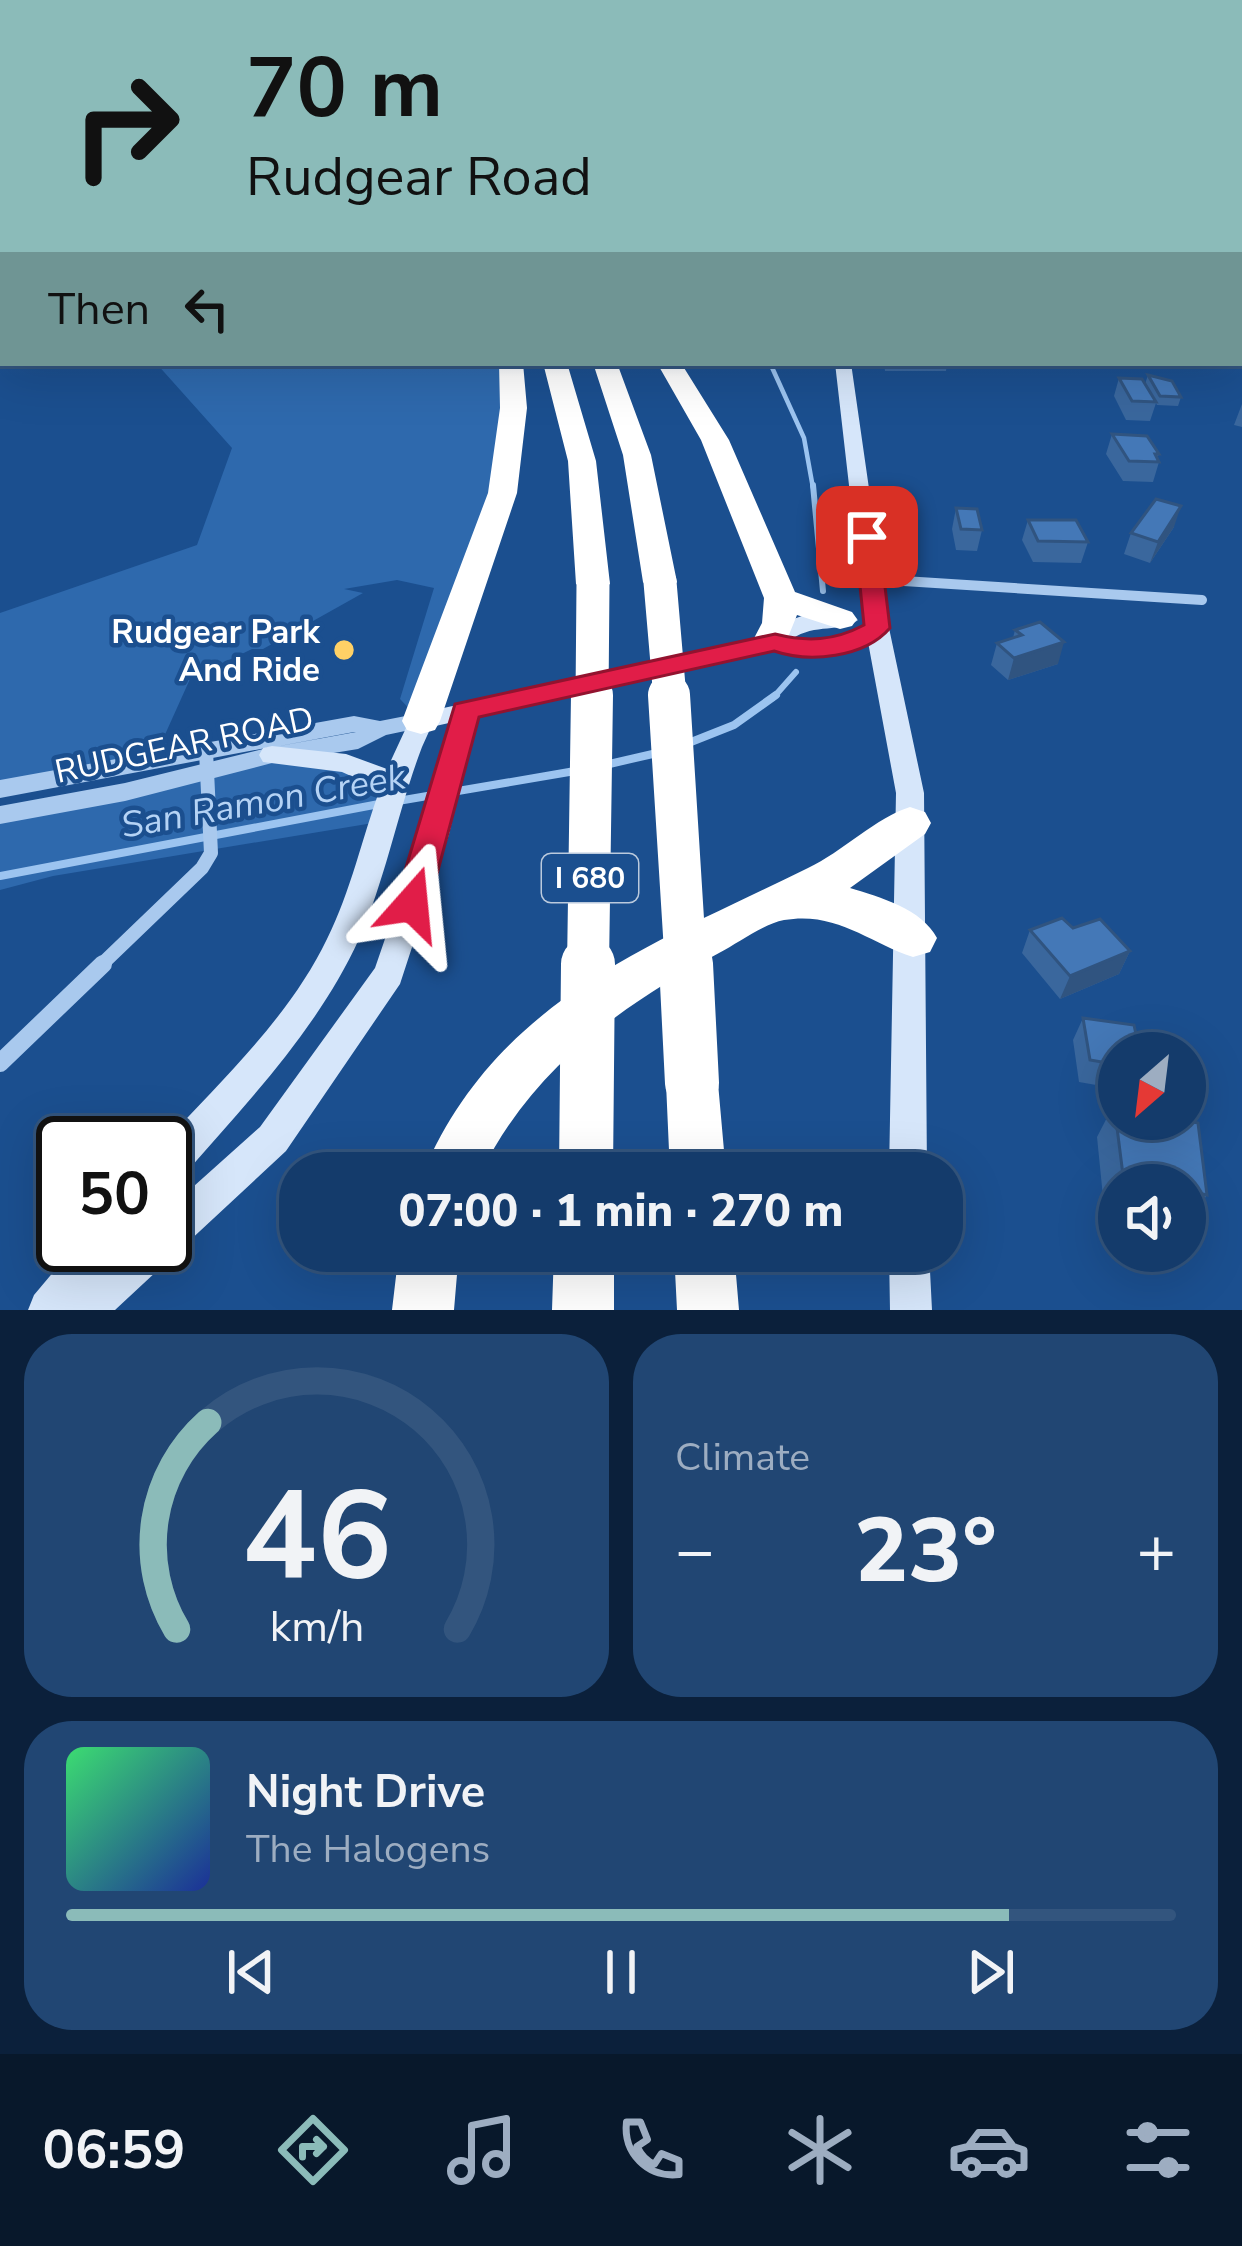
<!DOCTYPE html>
<meta charset="utf-8">
<style>
body{margin:0;font-family:"Nunito Sans",sans-serif;background:#214673;color:#f1f3f6;height:100vh;display:flex;flex-direction:column;font-size:45px;white-space:nowrap}
*{box-sizing:border-box;margin:0}
p{font-size:39px;color:#9dadc1}
.icon{flex:none;width:66px;height:66px;fill:none;stroke:currentColor;stroke-width:2;stroke-linecap:round;stroke-linejoin:round}
.map{position:relative;height:1310px;overflow:hidden}
.panel{display:flex;flex-direction:column;gap:24px;padding:24px;background:#0b203b;flex:1}
.panel>*{flex:none}
.banner{position:absolute;left:0px;top:0px;width:1242px;height:366px;box-shadow:0 12px 48px #0002,0 0 0 3px #33557e;background:#8bbbb9;color:#111;overflow:hidden}
.needle{width:78px;rotate:208deg}
.controls{position:absolute;left:1098px;top:1032px;display:grid;gap:24px}
.controls a{display:grid;place-items:center;width:108px;height:108px;border-radius:50%;background:#143b6b;box-shadow:0 12px 48px #0002,0 0 0 3px #33557e;font-size:60px}
.speed{position:absolute;left:36px;top:1116px;display:flex;gap:24px;font-size:60px;font-weight:700;text-align:center}
.speed>*{display:grid;place-content:center;width:156px;height:156px;border-radius:50%;background:#143b6b;box-shadow:0 12px 48px #0002,0 0 0 3px #33557e;line-height:1}
.speed .limit{border:6px solid #111;border-radius:18px;background:#fff;color:#111}
.pin{position:absolute;display:grid;place-items:center;width:102px;height:102px;color:#fff;margin:-51px;border-radius:24px;box-shadow:0 6px 18px #0006}
.me{position:absolute;width:132px;margin:-66px;rotate:18deg;stroke-linejoin:round;filter:drop-shadow(0 0 9px #0008)}
.turn{display:flex;align-items:center;gap:42px;height:252px;padding:0 48px;font-size:54px}
.turn .icon{width:156px;height:156px;stroke-width:2.5}
.turn b{display:block;font-size:84px;line-height:102px}
.then{display:flex;align-items:center;height:114px;padding:0 48px;background:#0003;gap:24px;font-size:45px}
.big{font-size:90px;font-weight:800;line-height:1.1}
.panel .tile{flex:1;display:flex;flex-direction:column;justify-content:center;gap:18px;min-width:0;padding:0 42px;border-radius:48px;background:#214673}
.panel .dial{align-items:center;gap:0}
.dial svg{height:312px;overflow:visible;fill:none;stroke:#33557e;stroke-width:7;stroke-linecap:round;text-anchor:middle}
.dial text{fill:#f1f3f6;stroke:none}
.song{display:flex;align-items:center;gap:36px}
.cover{width:144px;height:144px;border-radius:18px;background:linear-gradient(135deg,hsl(140 70% 55%),hsl(230 70% 35%))}
.played{height:12px;border-radius:6px;background:linear-gradient(90deg,#8bbbb9 85%,#33557e 85%)}
.keys{display:flex;justify-content:space-around;direction:ltr}
.heat{display:flex;justify-content:space-between;align-items:center;font-size:66px;direction:ltr}
.panel .tiles{flex:1;display:grid;gap:24px;grid-template-columns:1fr 1fr}
.tile:last-child{grid-column:span 2}
.trip{position:absolute;left:279px;top:1152px;width:684px;height:120px;border-radius:48px;background:#143b6b;box-shadow:0 12px 48px #0002,0 0 0 3px #33557e;font-weight:800;line-height:120px;text-align:center}
.dock{display:flex;height:192px;justify-content:space-around;align-items:center;background:#08182b;color:#9dadc1}
.dock .icon{width:84px;height:84px}
.dock .current{color:#8bbbb9}
.dock b{font-size:54px;color:#f1f3f6}
.map>svg:first-child{display:block}
.green{fill:#2e69ad}
.lines{fill:none;stroke-linecap:round;stroke-linejoin:round}
.stream-far2{stroke:#9cc4f0;stroke-width:4.5}
.stream-far1{stroke:#9cc4f0;stroke-width:6}
.stream{stroke:#9cc4f0;stroke-width:8}
.minor-far2{stroke:#a9c9ee;stroke-width:10}
.minor-far1{stroke:#a9c9ee;stroke-width:14}
.minor{stroke:#a9c9ee;stroke-width:18}
.tertiary{fill:#a9c9ee;fill-rule:evenodd}
.secondary{fill:#d6e6fa;fill-rule:evenodd}
.motorway{fill:#fff;fill-rule:evenodd}
.motorway-bridge-far2{stroke:#fff;stroke-width:33}
.motorway-bridge-far1{stroke:#fff;stroke-width:42}
.motorway-bridge{stroke:#fff;stroke-width:54}
.wall{fill:#3a679d}
.shaded-wall{fill:#305480}
.building{fill:#4478b7;stroke:#305480;stroke-width:3}
.route{fill:#e11d48;stroke:#92132f;stroke-width:3}
.poi-dot{fill:#ffd166;stroke:#1b4f8f;stroke-width:4.5}
.labels{text-anchor:middle;stroke-width:9;stroke-linejoin:round;paint-order:stroke}
.shield{fill:#1b4f8f;stroke:#bbcadd;stroke-width:3}
.shield-label{font-size:30px;font-weight:bold;fill:#fff}
.poi-label{font-size:33px;font-weight:bold;fill:#fff;stroke:#1b4f8f;text-anchor:end}
.street-label{font-size:33px;fill:#fff;stroke:#1b4f8f}
.water-label{font-size:36px;font-style:italic;fill:#b5d3f5;stroke:#1b4f8f}
</style>
<div class="map">
<svg width="1242" height="1310" viewBox="0 0 1242 1310">
<rect width="100%" height="100%" fill="#1b4f8f"/>
<path class="green" d="M156,363h355l5,69 -95,289 -21,-22 34,-111 -37,-8 -53,9 19,4 -100,56h-11l-62,30 -27,60 13,18 -176,32v-176l197,-68 35,-97z
M272,755l123,29 -10,37 -332,55 -53,14v-75z"/>
<g class="lines">
<path class="stream-far2" d="M770,363l34,75 9,50"/>
<path class="stream-far1" d="M813,485l10,106
M773,698l23,-26"/>
<path class="stream" d="M686,744l48,-19 42,-30
M605,765l52,-12
M452,792l123,-21
M398,801l41,-7
M0,876l379,-72"/>
<path class="minor-far2" d="M872,579l330,21"/>
<path class="minor-far1" d="M99,967l103,-99 9,-15 -5,-102"/>
<path class="minor" d="M0,1063l103,-99"/>
<path class="tertiary" d="M421,713l8,3 3,5 -3,5 -43,9 -28,14 -86,14 -147,38 -125,23v-18l125,-23 146,-36 -271,51v-18l354,-64 26,5zM354,732h2l-82,15z"/>
<path class="secondary" d="M835,363h16l38,265 35,165 3,380h-38l7,-380 -28,-151 -53,14 -41,-7 -298,68 -27,117 -49,150 -114,167 -171,159h-87l6,-15 42,-50h46l-4,8 9,-8h38v-33l95,-85 115,-159 46,-134 28,-111 -18,4 -9,20c-24,63 -36,131 -63,192 -43,94 -115,166 -181,243l-13,5 -1,-44c58,-64 125,-125 163,-204 24,-48 35,-101 53,-150l-38,-17 -79,-10 -4,-7 4,-7 9,-2 74,8 41,15 25,-54 355,-79c21,-20 67,-35 91,-16 -17,13 -43,3 -66,19l36,1 37,-15z
M889,1251h40l3,59h-42z"/>
<path class="motorway" d="M499,363h24l4,45 -10,85 -77,228 -5,9 -14,4 -14,-4 -5,-9 86,-228 12,-85z
M543,363h24l29,98 14,123 -17,10 -17,-10 -8,-123z
M593,363h24l34,92 26,127 -5,7h-24l-5,-7 -20,-127z
M657,363h24l48,77 66,152 57,20 5,7 -5,7 -12,3 -43,-14 -15,37h-26l-5,-8 11,-21 2,-25 -63,-158z
M910,807l15,5 6,11 -6,11 -75,54c30,9 72,21 87,50l-7,14 -17,5c-45,-15 -77,-46 -129,-37 -21,4 -46,23 -65,33 -99,53 -188,117 -238,220h-58c73,-173 229,-228 385,-305 34,-16 69,-51 102,-61z
M692,1059l19,7 7,17 8,90h-56l-4,-90 7,-17z
M399,1251h60l-5,59h-62z
M554,1251h60v59h-62z
M674,1251h60l5,59h-62z"/>
<path class="motorway-bridge-far2" d="M660,582l10,116
M592,698l1,-114"/>
<path class="motorway-bridge-far1" d="M669,695l17,272
M588,967l4,-272"/>
<path class="motorway-bridge" d="M686,964l6,119
M586,1173l2,-209"/>
</g>
<path class="wall" d="M884,363h63l-1,8h-61z
M1148,375l33,22 -3,9 -21,-1 -1,-2 -6,18 -24,-1 -12,-24 5,-18 26,6z
M1242,404v23l-8,-2z
M1112,434l47,20 -2,4 2,4 -6,20 -30,-1 -17,-27z
M956,508l26,22 -5,21 -21,-1 -4,-21z
M1028,520l60,22 -7,21 -48,-1 -11,-22z
M1174,527l-24,36 -26,-9 7,-21z
M1015,630l43,34 -50,16 -17,-15 6,-22 16,-5z
M1073,928l57,23 -11,23 -59,25 -38,-46 8,-23z
M1083,1018l36,35v36l-40,-7 -6,-42z
M1114,1104l93,91 -22,32v-42h-66v26l-15,-4 -7,-70z"/>
<path class="shaded-wall" d="M1181,506l-7,21 -24,36 8,-21z
M1064,642l-6,22 -50,16 6,-22z
M1130,951l-11,23 -59,25 10,-23z"/>
<path class="building" d="M1148,375l24,6 9,16 -21,-1z
M1119,378l23,1 14,23 -24,-1z
M1112,434l35,2 12,18h-4l4,8 -30,-1z
M1156,499l25,7 -23,36 -27,-9z
M956,508l21,1 5,21 -21,-1z
M1028,520h48l12,22 -50,-1z
M1040,622l24,20 -50,16 -17,-15 25,-8 -7,-5z
M1062,918l11,10 27,-9 30,32 -60,25 -40,-46z
M1083,1018l51,7 2,9 9,3 2,16h-28v12l-29,-5z
M1114,1104l5,1v14h61l18,4 9,72 -22,-5v-5h-19l-43,-10z"/>
<linearGradient id="sky" x2="0" y2="1"><stop stop-color="#0f2b4f"/><stop offset="0.51" stop-color="#39639b"/><stop offset="1" stop-color="#39639b" stop-opacity="0"/></linearGradient>
<rect width="1242" height="377" fill="url(#sky)"/>
<path class="route" d="M867,530l12,7 11,91c-26,30 -81,35 -116,23l-295,66 -50,187 -5,9 -12,4 -12,-4 -5,-9 60,-200 320,-70c32,8 59,7 89,-9l-9,-88z"/>
<circle class="poi-dot" cx="344" cy="650" r="12"/>
<g class="labels">
<rect class="shield" x="542" y="854" width="96" height="48" rx="9"/>
<g class="shield-label">
<text x="590" y="888">I 680</text>
</g>
<g class="poi-label">
<text x="320" y="643">Rudgear Park<tspan x="320" dy="38">And Ride</tspan></text>
</g>
<g class="street-label">
<text transform="translate(184 744) rotate(-12)" y="12">RUDGEAR ROAD</text>
</g>
<g class="water-label">
<text transform="translate(263 800) rotate(-10)" y="13">San Ramon Creek</text>
</g>
</g>
</svg>
<div class="controls">
<a><svg class="needle" viewBox="-14 -14 28 28"><path d="M0-13l5 13h-10z" fill="#e53935"/><path d="M0 13l5-13h-10z" fill="#9dadc1"/></svg></a>
<a><svg class="icon" aria-label="sound" viewBox="0 0 24 24"><path d="M4 9h4l5-4v14l-5-4H4zM17 9q2 3 0 6"/></svg></a>
</div>
<div class="speed"><div class="limit">50</div></div>
<div class="pin" style="left:867px;top:537px;background:#d93025"><svg class="icon" aria-label="arrive" viewBox="0 0 24 24"><path d="M6 21V4h12l-3 4 3 4H6"/></svg></div>
<svg class="me" style="left:412px;top:904px" viewBox="-20 -20 40 40"><path d="M0-17L14 15 0 8-14 15z" fill="#e11d48" stroke="#fff" stroke-width="4"/></svg>
<div class="trip">07:00 · 1 min · 270 m</div>
<div class="banner">
<div class="turn"><svg class="icon" aria-label="right" viewBox="0 0 24 24"><path d="M7 20v-9h11M14 6l5 5-5 5"/></svg><div><b>70 m</b>Rudgear Road</div></div>
<div class="then">Then<svg class="icon" aria-label="left" viewBox="0 0 24 24"><path d="M17 20v-9H6M10 6l-5 5 5 5"/></svg></div>
</div>
</div>
<section class="panel">
<div class="tiles">
<div class="tile dial"><svg viewBox="0 0 100 80">
<path d="M14 69A42 42 0 1 1 86 69"/>
<path d="M14 69A42 42 0 0 1 22 16" stroke="#8bbbb9"/>
<text x="50" y="56" font-size="32" font-weight="700">46</text>
<text x="50" y="72" font-size="11">km/h</text>
</svg></div>
<div class="tile"><p>Climate</p>
<div class="heat"><a>−</a><b class="big">23°</b><a>+</a></div>
</div>
<div class="tile">
<div class="song"><i class="cover"></i><div><b>Night Drive</b><p>The Halogens</p></div></div>
<div class="played"></div>
<div class="keys"><svg class="icon" aria-label="previous" viewBox="0 0 24 24"><path d="M18 5L8 12l10 7zM5 5v14"/></svg><svg class="icon" aria-label="pause" viewBox="0 0 24 24"><path d="M8 5v14M16 5v14"/></svg><svg class="icon" aria-label="next" viewBox="0 0 24 24"><path d="M6 5l10 7-10 7zM19 5v14"/></svg></div>
</div>
</div>
</section>
<nav class="dock">
<b>06:59</b>
<svg class="icon current" aria-label="directions" viewBox="0 0 24 24"><path d="M12 3l9 9-9 9-9-9zM9 14v-3h6M13 9l2 2-2 2"/></svg>
<svg class="icon" aria-label="music" viewBox="0 0 24 24"><path d="M9 18V5l10-2v13"/><circle cx="6" cy="18" r="3"/><circle cx="16" cy="16" r="3"/></svg>
<svg class="icon" aria-label="phone" viewBox="0 0 24 24"><path d="M5 4h4l2 5-3 2q2 4 5 5l2-3 5 2v4C11 20 4 13 5 4z"/></svg>
<svg class="icon" aria-label="climate" viewBox="0 0 24 24"><path d="M12 3v18M4 7l16 10M4 17L20 7"/></svg>
<svg class="icon" aria-label="car" viewBox="0 0 24 24"><path d="M5 17H2v-5l4-1 3-4h7l3 4 3 1v5h-3M9 17h6M6 11h13"/><circle cx="7" cy="17" r="2"/><circle cx="17" cy="17" r="2"/></svg>
<svg class="icon" aria-label="filters" viewBox="0 0 24 24"><path d="M4 7h16M4 17h16"/><circle cx="9" cy="7" r="2"/><circle cx="15" cy="17" r="2"/></svg>
</nav>
